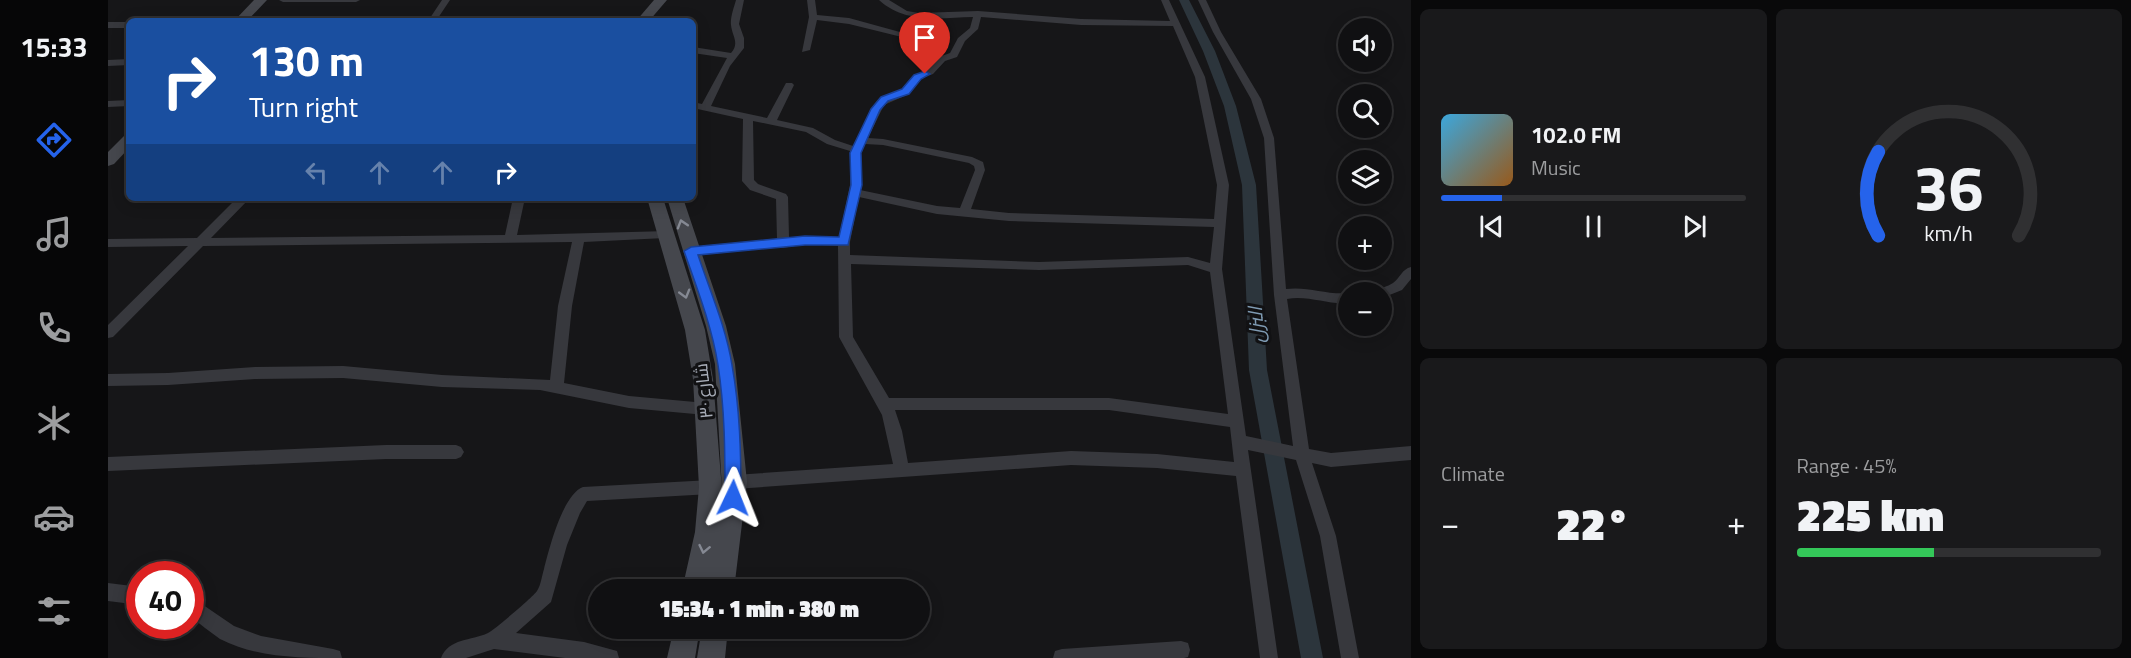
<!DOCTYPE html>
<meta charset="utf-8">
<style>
body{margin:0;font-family:"Titillium Web",Cairo,sans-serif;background:#19191b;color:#f1f3f6;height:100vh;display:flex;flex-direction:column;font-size:22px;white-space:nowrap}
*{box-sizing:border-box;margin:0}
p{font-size:20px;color:#9c9d9f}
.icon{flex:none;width:33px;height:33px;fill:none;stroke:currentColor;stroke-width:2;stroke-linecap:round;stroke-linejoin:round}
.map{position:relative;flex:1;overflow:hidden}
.details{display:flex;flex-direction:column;gap:9px;padding:9px;background:#09090a;width:720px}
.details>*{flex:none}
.guide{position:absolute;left:18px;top:18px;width:570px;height:183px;border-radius:9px;box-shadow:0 3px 15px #0003,0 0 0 2px #303032;background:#1a4fa0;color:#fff;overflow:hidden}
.buttons{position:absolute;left:1230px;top:18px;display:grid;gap:12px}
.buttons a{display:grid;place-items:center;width:54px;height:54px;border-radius:50%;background:#101012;box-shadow:0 3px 15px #0003,0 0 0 2px #303032;font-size:30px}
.speed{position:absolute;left:18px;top:561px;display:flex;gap:12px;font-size:30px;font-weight:700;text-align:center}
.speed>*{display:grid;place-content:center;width:78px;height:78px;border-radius:50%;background:#101012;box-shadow:0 3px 15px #0003,0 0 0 2px #303032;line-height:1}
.speed .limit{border:9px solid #d22;background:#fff;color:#111}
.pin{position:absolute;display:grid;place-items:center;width:51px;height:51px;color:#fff;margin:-62px -26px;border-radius:50% 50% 50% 0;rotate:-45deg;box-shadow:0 0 6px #0007}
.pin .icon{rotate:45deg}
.me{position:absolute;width:66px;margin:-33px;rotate:2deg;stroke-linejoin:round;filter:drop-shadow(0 0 4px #0008)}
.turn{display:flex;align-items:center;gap:21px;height:126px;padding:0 24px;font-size:27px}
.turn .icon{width:78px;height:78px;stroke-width:2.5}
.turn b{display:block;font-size:42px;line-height:51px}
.lanes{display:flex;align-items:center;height:57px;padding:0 24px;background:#0003;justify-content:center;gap:30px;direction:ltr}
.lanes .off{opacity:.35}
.big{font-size:45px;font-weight:800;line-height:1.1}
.details .tile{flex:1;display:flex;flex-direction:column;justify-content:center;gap:9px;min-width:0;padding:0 21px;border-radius:9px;background:#19191b}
.details .dial{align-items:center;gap:0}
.dial svg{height:156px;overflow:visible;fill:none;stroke:#303032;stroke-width:7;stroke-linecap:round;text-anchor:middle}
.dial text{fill:#f1f3f6;stroke:none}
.song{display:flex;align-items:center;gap:18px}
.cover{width:72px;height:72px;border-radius:9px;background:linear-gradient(135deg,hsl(200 70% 55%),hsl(30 70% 35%))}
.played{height:6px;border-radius:3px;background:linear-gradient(90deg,#2563eb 20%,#303032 20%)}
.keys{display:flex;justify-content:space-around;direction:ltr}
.heat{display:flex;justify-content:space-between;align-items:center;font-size:33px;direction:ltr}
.charge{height:9px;border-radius:4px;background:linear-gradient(90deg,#34c759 45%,#303032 0)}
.details .tiles{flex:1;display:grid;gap:9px;grid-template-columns:repeat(2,1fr)}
.trip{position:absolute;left:480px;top:579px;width:342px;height:60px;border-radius:30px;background:#101012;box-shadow:0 3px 15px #0003,0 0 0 2px #303032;font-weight:800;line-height:60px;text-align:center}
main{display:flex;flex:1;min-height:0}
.dock{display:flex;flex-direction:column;width:108px;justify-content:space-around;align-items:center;background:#060607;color:#9c9d9f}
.dock .icon{width:42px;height:42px}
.dock .current{color:#2563eb}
.dock b{font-size:27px;color:#f1f3f6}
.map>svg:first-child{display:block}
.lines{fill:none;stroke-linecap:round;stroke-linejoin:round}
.canal{fill:#2c353c;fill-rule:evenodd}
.street{fill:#37383d;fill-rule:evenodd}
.secondary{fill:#45474d;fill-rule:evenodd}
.oneway{stroke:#858993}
.route{fill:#2563eb;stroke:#184099;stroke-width:1.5}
.labels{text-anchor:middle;stroke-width:6;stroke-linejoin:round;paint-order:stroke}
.street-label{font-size:18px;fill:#a8adb8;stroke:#111113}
.water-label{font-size:20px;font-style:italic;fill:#7f9bb3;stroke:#111113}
</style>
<main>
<nav class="dock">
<b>15:33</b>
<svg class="icon current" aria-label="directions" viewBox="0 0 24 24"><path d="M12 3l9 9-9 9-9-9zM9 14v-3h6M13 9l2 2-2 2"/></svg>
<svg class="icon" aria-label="music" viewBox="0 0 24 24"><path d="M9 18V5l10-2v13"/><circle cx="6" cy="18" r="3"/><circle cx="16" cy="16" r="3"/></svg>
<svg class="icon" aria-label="phone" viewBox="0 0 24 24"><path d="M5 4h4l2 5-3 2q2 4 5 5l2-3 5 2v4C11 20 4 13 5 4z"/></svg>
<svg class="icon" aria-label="climate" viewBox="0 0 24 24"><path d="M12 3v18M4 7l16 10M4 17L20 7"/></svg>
<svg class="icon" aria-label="car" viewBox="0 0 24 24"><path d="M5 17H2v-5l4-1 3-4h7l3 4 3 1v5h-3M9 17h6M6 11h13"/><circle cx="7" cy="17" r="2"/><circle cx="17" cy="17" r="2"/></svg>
<svg class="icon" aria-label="filters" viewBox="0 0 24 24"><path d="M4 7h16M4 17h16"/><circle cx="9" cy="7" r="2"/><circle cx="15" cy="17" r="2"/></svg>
</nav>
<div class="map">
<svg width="1303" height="658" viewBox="0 0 1303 658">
<rect width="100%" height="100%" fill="#161618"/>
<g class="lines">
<path class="canal" d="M1071,0h10l26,51 21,55 20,79 11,185 56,288h-22l-52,-288 -7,-185 -18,-79 -21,-55z"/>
<path class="street" d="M171,0h81l-4,2h-73z
M334,0h8l-14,21h-8z
M628,0h8l-5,24 5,14v10l-14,18 -19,40 56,12 19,-35h6l2,2 -17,35 36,8 22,12 18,6 24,-45 26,-11 11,-15 13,-5 12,-13 11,-4 8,-15 12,-10 3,-11c-33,1 -68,7 -94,-17h10l18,11 12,2 59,-2 103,8 89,2 -9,-21h8l36,77 24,108 -7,84 24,167 47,10 -19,-151 -10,-157 -13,-39 -38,-67 -15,-32h8l15,32 40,67 13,39 12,151c21,-3 41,6 62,4v10c-20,2 -40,-8 -61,-4l22,150 22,4 80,-7v14l-80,7 -19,-4 24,73 23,122h-18l-21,-122 -24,-76 -48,-10 30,208h-18l-24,-182 -79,-8 -86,-3 -336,24 -6,-2 -2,-5 2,-5 6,-2 158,-11 -11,-49 -43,-78 -1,-91 -33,-2 -22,4 -4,-1 -88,8 -6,-4 6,-4 86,-8 -1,-40 -26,-9 -8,-9 1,-62 -50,-11v-6l9,2 25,-46 -34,-5v-6l38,6c9,-10 1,-17 0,-28 -1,-7 3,-18 5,-25zM873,17l100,8 92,1 22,51 22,108 -3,34 -205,-6 -38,-4 14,-39 -2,-8 -11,-5 -89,-18 -15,-1 16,-33 25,-11 11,-15 13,-5 12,-13 12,-4 8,-16 13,-12zM645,121l53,11 21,12 23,7v34l-11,53 -50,-1 -1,-40 -2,-3 -28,-10 -4,-4zM757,144l18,1 86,18 5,3 1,4 -15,38 -23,-2 -77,-16v-37zM751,197l78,17 72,7 205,6 -4,36 -22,-6 -149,5 -189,-7v-13zM743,264l188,6 149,-5 22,7 18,142 -119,-16h-220l-36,-61zM787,410h214l121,17 4,35 -77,-8 -86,-3 -163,12 -6,-32z
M699,0h8l2,15 32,3 69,19 -4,3 -65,-16 -32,-4 -7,30 -8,2 7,-35z
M477,18h48l4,3h-56z
M0,22h21v6h-21z
M21,59v6l-21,1v-6z
M21,100v6l-21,1v-6z
M129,198h13l-39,40 294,-3 8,-37h12l-8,37 152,-4 2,3 -2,3 -4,1 -81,4 -12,64 -8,77 65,13 77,7 5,2 2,4 -2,4 -5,2 -77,-7 -89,-18 -98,-3 -99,-9 -88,1 -87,6 -60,1v-12l60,-1 87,-6 88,-1 99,9 108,5 8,-74 14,-64 -369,4 -90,91 -5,1v-13l80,-79 -80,1v-8l89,-1z
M1303,267v12l-9,11 -20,8v-6h-6c5,-5 11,-5 17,-9 7,-5 9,-14 18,-16z
M278,445h70l5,2 3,5 -3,5 -5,2h-70l-278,12v-14z
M603,480l6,2 2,5 -2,5 -6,2 -124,7 -7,12 -13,32 -16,57 -35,31 68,9 33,9 2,7h-54l-71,-9 -28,9h-25c8,-20 30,-17 47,-25 6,-3 45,-36 49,-42 4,-6 5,-16 7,-22 5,-20 19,-75 39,-82z
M0,583l32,4v18l-32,-4z
M82,596l44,30 27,10 72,13 7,2 2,7c-41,0 -85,0 -122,-19 -10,-7 -20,-15 -30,-23z
M1073,641l7,2 2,7 -2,7 -4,1h-131l2,-7 7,-2z"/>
<path class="secondary" d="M146,0h13l-20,21h-13z
M546,0h13l-18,21h-13z
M21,134v14l-15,16 -6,2v-14l16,-16z
M539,198h16l42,132 8,49 9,111 -7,-126 -9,-38 -39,-128h16l43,128 9,38 12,118 -13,108h-26l1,-8 -1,8h-26l13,-58 4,-45 -6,-108 -8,-49z
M566,628h26l-5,30h-28z
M594,628h26l-3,30h-28z"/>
</g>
<defs><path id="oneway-chevron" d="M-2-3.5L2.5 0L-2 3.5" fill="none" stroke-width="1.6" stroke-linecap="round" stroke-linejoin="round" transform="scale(1.5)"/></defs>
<g class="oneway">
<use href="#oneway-chevron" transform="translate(574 224) rotate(-107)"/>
<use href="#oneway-chevron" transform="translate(577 294) rotate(74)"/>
<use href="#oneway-chevron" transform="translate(596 549) rotate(102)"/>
</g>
<path class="route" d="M817,71l5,3 -9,5 -12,15 -21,7 -8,9 -19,43 1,32 -14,60h-43l-107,10c12,36 28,72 34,110 8,44 9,89 9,133l-2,5 -6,3 -6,-3 -2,-5c0,-44 0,-89 -7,-133 -6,-38 -21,-77 -34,-114l7,-4 114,-11 34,1 12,-52 -1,-32 21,-44 10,-12 21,-8 12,-14z"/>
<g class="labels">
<g class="street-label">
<text transform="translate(596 391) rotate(-96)" y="6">شارع ٣٠</text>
</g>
<g class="water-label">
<text transform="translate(1148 325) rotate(-93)" y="7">البزل</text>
</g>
</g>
</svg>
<div class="buttons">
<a><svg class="icon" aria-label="sound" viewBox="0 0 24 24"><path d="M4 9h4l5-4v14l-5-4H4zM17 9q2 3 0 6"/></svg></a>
<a><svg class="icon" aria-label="search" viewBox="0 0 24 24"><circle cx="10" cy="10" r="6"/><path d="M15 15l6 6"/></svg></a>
<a><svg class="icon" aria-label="layers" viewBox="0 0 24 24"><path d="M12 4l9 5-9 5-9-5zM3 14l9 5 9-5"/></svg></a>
<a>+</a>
<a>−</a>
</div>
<div class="speed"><div class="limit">40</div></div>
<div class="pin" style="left:817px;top:74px;background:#d93025"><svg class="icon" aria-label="arrive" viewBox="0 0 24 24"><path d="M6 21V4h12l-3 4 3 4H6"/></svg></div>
<svg class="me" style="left:625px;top:498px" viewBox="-20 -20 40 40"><path d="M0-17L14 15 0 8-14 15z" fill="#2563eb" stroke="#fff" stroke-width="4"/></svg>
<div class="trip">15:34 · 1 min · 380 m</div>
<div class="guide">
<div class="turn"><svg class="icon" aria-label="right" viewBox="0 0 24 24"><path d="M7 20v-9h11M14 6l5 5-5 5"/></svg><div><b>130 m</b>Turn right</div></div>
<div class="lanes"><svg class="icon off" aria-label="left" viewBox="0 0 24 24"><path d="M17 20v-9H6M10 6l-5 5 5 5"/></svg><svg class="icon off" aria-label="ahead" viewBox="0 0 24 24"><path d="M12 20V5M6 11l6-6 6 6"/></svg><svg class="icon off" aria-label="ahead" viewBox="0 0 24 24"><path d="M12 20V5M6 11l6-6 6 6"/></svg><svg class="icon" aria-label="right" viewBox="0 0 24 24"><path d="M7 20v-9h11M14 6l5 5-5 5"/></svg></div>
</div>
</div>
<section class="details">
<div class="tiles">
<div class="tile">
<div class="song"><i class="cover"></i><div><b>102.0 FM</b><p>Music</p></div></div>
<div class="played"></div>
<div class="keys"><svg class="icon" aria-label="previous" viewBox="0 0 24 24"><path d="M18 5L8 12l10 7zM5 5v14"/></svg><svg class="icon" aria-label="pause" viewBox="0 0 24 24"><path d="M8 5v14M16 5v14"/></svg><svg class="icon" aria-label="next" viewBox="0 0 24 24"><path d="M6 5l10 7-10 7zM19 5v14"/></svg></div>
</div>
<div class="tile dial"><svg viewBox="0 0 100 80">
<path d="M14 69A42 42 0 1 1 86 69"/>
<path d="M14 69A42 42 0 0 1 14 26" stroke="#2563eb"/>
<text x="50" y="56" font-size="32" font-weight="700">36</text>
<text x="50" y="72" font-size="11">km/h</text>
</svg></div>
<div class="tile"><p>Climate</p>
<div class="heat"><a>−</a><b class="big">22°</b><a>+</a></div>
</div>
<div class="tile"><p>Range · 45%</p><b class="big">225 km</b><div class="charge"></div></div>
</div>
</section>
</main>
